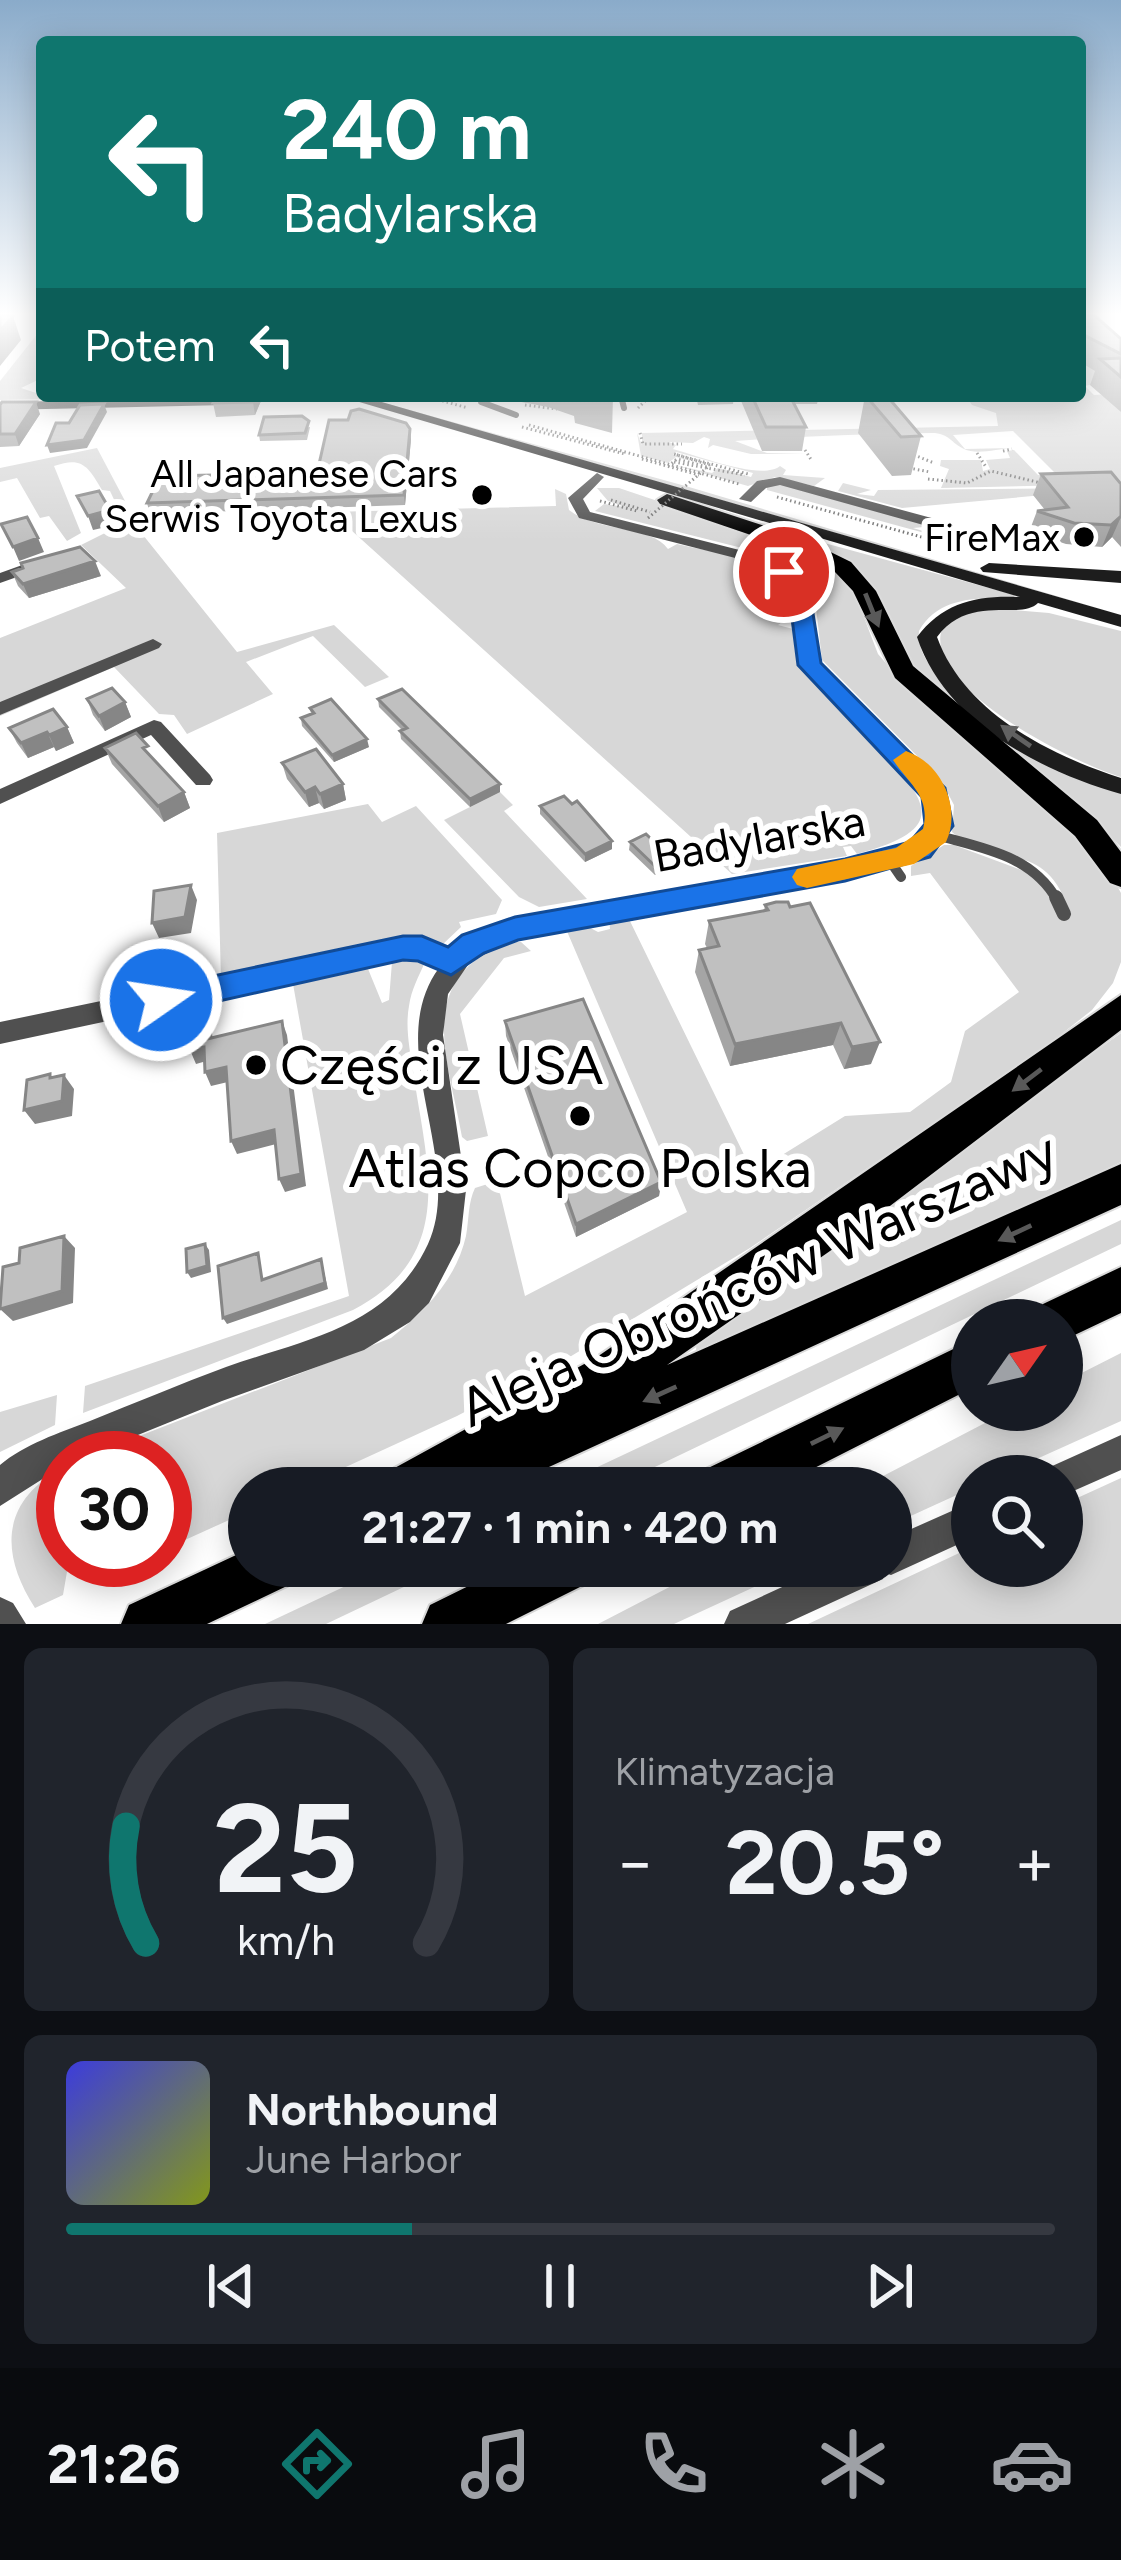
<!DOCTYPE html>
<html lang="pl">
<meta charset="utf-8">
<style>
body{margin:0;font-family:Figtree,sans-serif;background:#20242c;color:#f1f3f6;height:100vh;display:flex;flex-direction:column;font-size:45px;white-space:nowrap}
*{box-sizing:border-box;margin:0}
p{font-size:39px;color:#9ea1a6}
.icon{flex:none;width:66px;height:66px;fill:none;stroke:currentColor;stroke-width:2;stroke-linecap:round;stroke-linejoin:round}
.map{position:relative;height:1624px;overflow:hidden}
.side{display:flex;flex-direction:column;gap:24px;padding:24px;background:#0d0f14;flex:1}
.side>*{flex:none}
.banner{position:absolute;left:36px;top:36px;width:1050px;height:366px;border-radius:12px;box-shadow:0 6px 30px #0003;background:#0f766e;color:#fff;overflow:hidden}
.needle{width:78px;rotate:56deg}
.controls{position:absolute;left:951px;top:1299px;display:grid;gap:24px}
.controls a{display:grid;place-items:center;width:132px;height:132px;border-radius:50%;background:#171b24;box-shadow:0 6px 30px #0003;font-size:60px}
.speed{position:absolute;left:36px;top:1431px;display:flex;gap:24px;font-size:60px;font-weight:700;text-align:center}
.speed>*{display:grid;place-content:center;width:156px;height:156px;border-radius:50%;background:#171b24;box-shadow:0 6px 30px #0003;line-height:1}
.speed .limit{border:18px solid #d22;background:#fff;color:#111}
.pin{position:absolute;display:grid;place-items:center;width:102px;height:102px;color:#fff;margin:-51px;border:6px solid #fff;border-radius:50%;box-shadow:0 3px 12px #0007}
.me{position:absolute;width:132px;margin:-66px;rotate:77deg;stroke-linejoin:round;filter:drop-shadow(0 0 9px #0008)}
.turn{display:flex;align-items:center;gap:42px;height:252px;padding:0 48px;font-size:54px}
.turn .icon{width:156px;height:156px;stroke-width:2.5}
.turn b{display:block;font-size:84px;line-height:102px}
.then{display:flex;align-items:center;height:114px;padding:0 48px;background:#0003;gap:24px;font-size:45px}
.big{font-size:90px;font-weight:700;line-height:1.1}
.side .widget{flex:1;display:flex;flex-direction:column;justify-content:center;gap:18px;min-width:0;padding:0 42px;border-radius:18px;background:#20242c}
.side .dial{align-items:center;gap:0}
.dial svg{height:312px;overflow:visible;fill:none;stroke:#363941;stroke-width:7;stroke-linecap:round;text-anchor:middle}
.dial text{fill:#f1f3f6;stroke:none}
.song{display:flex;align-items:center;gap:36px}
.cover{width:144px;height:144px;border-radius:18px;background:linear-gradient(135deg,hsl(240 70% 55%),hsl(70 70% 35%))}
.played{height:12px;border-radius:6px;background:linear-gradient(90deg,#0f766e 35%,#363941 35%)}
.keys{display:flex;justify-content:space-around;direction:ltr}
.heat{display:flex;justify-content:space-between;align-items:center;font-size:66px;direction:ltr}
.side .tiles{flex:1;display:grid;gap:24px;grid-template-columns:1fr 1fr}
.widget:last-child{grid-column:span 2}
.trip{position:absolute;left:228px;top:1467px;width:684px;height:120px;border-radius:60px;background:#171b24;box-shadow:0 6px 30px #0003;font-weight:700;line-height:120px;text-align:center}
.tabs{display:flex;height:192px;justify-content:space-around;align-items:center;background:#090b0e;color:#9ea1a6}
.tabs .icon{width:84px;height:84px}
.tabs .selected{color:#0f766e}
.tabs b{font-size:54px;color:#f1f3f6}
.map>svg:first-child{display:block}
.green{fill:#d7d7d7}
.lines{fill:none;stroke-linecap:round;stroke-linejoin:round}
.primary-casing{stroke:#dbdbdb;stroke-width:4}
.path{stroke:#727272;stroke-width:3;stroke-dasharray:1.5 3;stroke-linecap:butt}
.lane-far2{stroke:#505050;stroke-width:6}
.lane-far1{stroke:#505050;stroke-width:10}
.lane{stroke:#505050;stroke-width:14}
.street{fill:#505050;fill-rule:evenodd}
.secondary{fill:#1d1d1d;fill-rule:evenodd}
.primary{fill:#000;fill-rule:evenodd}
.path-bridge{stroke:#727272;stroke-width:3;stroke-dasharray:1.5 3;stroke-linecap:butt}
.wall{fill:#a5a5a5}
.shaded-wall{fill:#868686}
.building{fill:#c0c0c0;stroke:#868686;stroke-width:3}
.oneway{fill:#595959}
.oneway2{fill:#616161}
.route{fill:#1a73e8;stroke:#114b97;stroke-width:3}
.slow{fill:#f59e0b}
.poi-dot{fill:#000;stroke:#fff;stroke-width:4.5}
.labels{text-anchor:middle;stroke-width:12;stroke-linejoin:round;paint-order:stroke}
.far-poi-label{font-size:39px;fill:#000;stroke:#fff;text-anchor:end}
.street-label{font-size:45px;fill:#000;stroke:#fff}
.near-poi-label{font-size:54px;fill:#000;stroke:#fff;text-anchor:start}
.near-street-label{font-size:54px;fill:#000;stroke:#fff}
</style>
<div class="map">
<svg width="1121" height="1624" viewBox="0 0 1121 1624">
<rect width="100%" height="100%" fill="#fff"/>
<path class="green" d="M42,328v50l-21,10 33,11 -54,1v-19z
M1080,358l18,14 -5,12 -8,2 9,9 15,-1 12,18v72l-180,4 8,-19 -9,-3 1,-6h40l2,11 7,-2 -4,-9 24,-2 -3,-7 7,-1 24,25 18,-1 -43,-43 -60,4 12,14 46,-1c-13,1 -35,7 -47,1 -13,-6 -15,-16 -32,-16 -65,1 -131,3 -197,8l32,12 39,1h-55l-38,-9 -5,3 2,-9 -6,-2 -11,6 -24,-1 7,3 -3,4c26,7 89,32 107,17l6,4 -3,5 42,3 -11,8 -39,-9 -27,9 -74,-21 38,8 6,-5 33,9 2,-4 -77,-21 -3,3 33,10 -30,-8 -8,6 -27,-7 -4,-23 5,12v-12l356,-7 -2,-13 -24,-8 -6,-9h114z
M359,396l330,91 432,128z
M97,448l46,87 94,117 97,-27 55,52 -24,10 -52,-51 -67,26 27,32 -86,40 -13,-19 -15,-1 -45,-47 -114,49v-78l126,-50 -45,-43 44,-22 -15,-32 -8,-1c-14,-24 -20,-34 -48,-24l27,67 -14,8 -18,-25 -9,2 -23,-40 -17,4v-14z
M843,483l28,7 -14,4 17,2 4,-6 243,-2 -219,20 -64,-17z
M785,484l150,42 -22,2 74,22 -220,-60v-4z
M597,488h22l181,61 38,22 17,23 23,60 25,29 166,141 41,49 11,20v69l-8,21 -21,27 -48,38 -294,200 -182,110 -111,58 -157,72h-51v23l-84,38v-91h-82l308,-120c34,-27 65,-58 75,-102 3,-16 2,-34 9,-48l22,-7 28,115 162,-84 -121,-283 17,-5 15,8 12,-3 -1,-10 18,-4 126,258 92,-57 65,-4 41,-30 14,-51 54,-39 -89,-119 -19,3v-10l33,-21h10l86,32 19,39 12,1c-24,-83 -74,-45 -119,-85l2,-27 -13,-25 -119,-120 -8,-70 -12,-16 -32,-19 -175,-44 9,-7 21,3 -17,-6z
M555,489l11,5 3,16c27,22 82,15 99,39l9,-5c48,12 111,12 115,71l-14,10 15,4 2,23 9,20 68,62 -3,3c52,59 91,90 -12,117l-6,-8 -8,1 4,9 -115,18 -401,-362 225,-6z
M725,516l290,79 -2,4c-35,-2 -75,-2 -94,32 -8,62 154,132 202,160v56l-44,-43 -165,-137 -39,-79 -15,-19z
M991,608l58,5 72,18v146c-45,-13 -199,-89 -179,-148l18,-14z
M500,792l13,13 -9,6 83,88 -48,8 -20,-10 -75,-77z
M368,804l14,18 34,-16 86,94 -6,14 -37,8 2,5 -19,18 -16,-4 -205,38 -4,-146z
M507,942h14l10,9 -27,7 -44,56 28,122 -21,5 -5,-4c-14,-80 -49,-155 45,-195z
M411,955l14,7c-6,14 -14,28 -16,44 -4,22 1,44 4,65 14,96 45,184 -60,239l-270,103 2,-27 264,-90 -56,-312 -101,21 -11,16 6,-17 179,-40 16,39 7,-3 3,-38z
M1121,1033v129l-412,191 -13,-2 1,-13z
M1121,1220v24l-510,244h-58z
M1121,1353v68l-122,55h-27v12l-81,37v-37h-31l150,-78h52v-27z
M57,1395l-2,30 -55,27v-40z
M63,1468v92h6l-6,35 -28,13c-35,-54 -35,-107 28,-140z
M1121,1478v146h-313l164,-77v19h90v-61z
M388,1566h60l-122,58h-61z
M710,1566h90l-126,58h-76z"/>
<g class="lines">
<defs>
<path id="primary" d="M667,494l137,45 47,23 25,29 37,75 184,154 24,32v35l-11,-4 -35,-47 -180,-158 -42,-87 -18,-19 -46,-24 -129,-44 -3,-4z
M1121,995v35l-281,214 -173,121 454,-201v41l-618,283h-119l7,-18 206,-113z
M1121,1267v46l-59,28v-21h-26l7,-16z
M972,1340v48l-197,100h-78l7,-18z
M249,1549v17h47l-7,19 -82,39h-86l8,-19z
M509,1566h82l-7,19 -78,39h-84l8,-19z"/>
</defs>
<use href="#primary" class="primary-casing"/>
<path class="path" d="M425,396l43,12
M525,405l32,4
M638,408l12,-12
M529,425l210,59
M522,427l103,27
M640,433l3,11h39
M805,450l7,11
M1003,451l9,-2
M977,453l9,14
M914,455l20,8
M642,459l57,16
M674,462l71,13
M710,465l-36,-11 74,20
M668,466l9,-7 30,8
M909,468l21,4
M928,479l39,4 24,-12 50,12
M777,497l188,52
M611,500l39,12
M600,501l37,10
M945,541l43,10"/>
<path class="lane-far2" d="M481,396v6l35,13
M621,396l3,12"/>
<path class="lane-far1" d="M936,835c46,13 96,20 121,65
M890,861l11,16"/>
<path class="lane" d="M1056,897l8,17"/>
<path class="street" d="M231,398v6l-4,1 -227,5v-8z
M597,473l7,4 -21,22 7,13 169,43 31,14 17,26 12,69 123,124c21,48 -10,68 -52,81l-371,68 -49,25 -22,32 -5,41 23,155 -6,53 -31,60 -19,19 -46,28 -142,51 -141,57h-18v8l-63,40v-41c25,-21 59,-32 90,-44 45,-18 90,-37 136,-54 79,-28 163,-39 202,-123 38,-83 -47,-197 11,-276l-20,-10h-16l-403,86v-22l403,-84 19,1 28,13 65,-32 374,-67c30,-11 48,-29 34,-62l-122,-126 -10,-70 -13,-20 -31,-14 -168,-43 -11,-20z
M780,477l170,46 3,3 -8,5 -165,-46 -14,3 -15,14 -12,-3 18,-18z
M39,559l6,2v6l-45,16v-10z
M153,639l9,5 -3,4 -159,67v-13z
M154,720l7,2 49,53 3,5 -3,5h-14l-45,-50 -151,69v-15z
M1121,1435v35l-59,26v-20h-16l4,-9z
M972,1502v36l-81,37 -6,-2 -2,6 -98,45h-61l6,-13 98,-45h63v-28z
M0,1597l13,6 13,21h-26z"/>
<path class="secondary" d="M339,396h22l760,219v12l-83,-24c-18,18 -68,-10 -101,34 27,75 112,118 184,141v16c-81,-23 -176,-72 -204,-157 26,-35 61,-42 103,-40z
M989,563l132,8v12l-138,-11 -3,-4z"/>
<use href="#primary" class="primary"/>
<path class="path-bridge" d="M648,518l62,-53"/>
</g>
<path class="wall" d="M1080,313l41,26v73l-31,-27 5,-14 -15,-9z
M220,396h43l-8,19 -39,2 -3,-14z
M515,396h98l-1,37 -37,-10 -1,-7 -26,-9 -32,-6z
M696,396h38l-1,8 -35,1z
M739,396h80l-2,8h-23l12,23 -4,24h-40z
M865,396l56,40 -10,39 -19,1 -34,-43z
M0,405l40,9 -21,32 -19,1z
M310,427l-3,13 -47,1 -1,-6z
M411,439l-6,66 -255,9 -3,-11 170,-30z
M1041,474l80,10v63l-9,-10 -10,10 -36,-3 -37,-12 8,-21 8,-1 -12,-15z
M12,572l89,4 -72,22 -11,-12z
M87,699l38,3 6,15 -26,14 -12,-16z
M378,699l122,85v8l-30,15 -69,-68 -1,-8 2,-1 -23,-23z
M310,708l59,39 -35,15 -32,-36 -1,-8 10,-4z
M67,727l7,16 -18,8 -2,-4 -26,11 -11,-15 -8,-15z
M105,748l48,10 31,34 6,16 -26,14 -52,-58z
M282,763l61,21 3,16 -22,9 -5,-6 -10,4 -22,-28z
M540,806l72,35v8l-27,13 -45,-48z
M630,842l42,17 -1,7 -16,9 -26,-25z
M765,905l106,159 -27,5 -11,-24 -103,21 -35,-94 4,-22 8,-2 -2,-4 4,-23 55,-10z
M505,1021l156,161 -2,14 -83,41 -70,-201z"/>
<path class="shaded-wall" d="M13,316l8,24 -21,26v-35z
M255,396h8l-8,19 -2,-13z
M36,402l4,12 -21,32 -4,-12z
M104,404l3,8 -20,36 -37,5 -3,-8z
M410,429l1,10 -6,66 -1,-10z
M110,510l5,15 -22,5 -5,-14z
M1121,517l-9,20 -10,10 9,-22z
M38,538l6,14 -25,9 -6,-14z
M95,561l6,15 -72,22 -6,-14z
M125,702l6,15 -26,14 -6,-15z
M67,727l7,16 -18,8 -7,-16z
M47,732l7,15 -26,11 -7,-15z
M367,739l2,8 -35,15 -2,-7z
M343,784l3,16 -22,9 -4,-15z
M500,784v8l-30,15v-8z
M315,787l4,16 -10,4 -4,-15z
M184,792l6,16 -26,14 -6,-16z
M612,841v8l-27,13v-8z
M672,859l-1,7 -16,9 1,-8z
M191,885l6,15 -6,33 -32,5 -7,-15z
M206,1016l6,14 1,22 -6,-13z
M282,1021l5,14 19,151 -21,6 -6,-13z
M841,1023l-8,22 -103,21 5,-22z
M880,1042l-9,22 -27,5 8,-22z
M204,1047l6,13 -14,4 -6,-14z
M226,1067l6,14 -21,5 -6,-14z
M64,1075l10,14 -2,27 -37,8 -11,-14z
M274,1130l6,13 -43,11 -6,-13z
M661,1182l-2,14 -83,41v-13z
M64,1236l11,12 -2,55 -60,18 -13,-12z
M205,1244l4,6 2,22 -20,6 -4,-6z
M321,1259l7,30 -101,35 -4,-6z"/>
<path class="building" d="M0,313l13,3 -13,15z
M1080,313l14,2 27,24v15l-41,-21z
M1121,358v19l-21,-18z
M255,396l-2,6 -40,1 3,-6 4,-1z
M752,396h38l16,31h-40z
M866,396h21l34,40 -20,1z
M2,402h34l-21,32h-15v-29z
M104,404l-20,36 -37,5 9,-22h13l11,-18z
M359,409l47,14 4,6 -6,66 -257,8 13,-27 157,-3 12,-53h19l3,-9z
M302,416l7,5 -4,12 -46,2 5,-18z
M1111,472l10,12v32l-10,9 -37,-2 -37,-12 31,-4 -27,-33z
M99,491l11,19 -22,6 -11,-20z
M27,517l11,21 -25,9 -12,-23z
M80,547l15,14 -72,23 -11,-12 11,-4 -2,-5z
M112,688l13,14 -26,14 -12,-17z
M402,689l98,95 -30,15 -70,-68 7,-3 -29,-29z
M331,699l36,40 -35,16 -31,-37 13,-5 -4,-5z
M53,709l14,18 -18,8 -2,-3 -26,11 -12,-15z
M136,733l12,13 -5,2 41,44 -26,14 -53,-58z
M316,749l27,35 -23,10 -5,-7 -10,5 -23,-29z
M564,796l8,8 5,-3 35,40 -27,13 -45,-48z
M646,834l26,25 -16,8 -26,-25z
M191,885l-6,32 -33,6 2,-32z
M776,902h12l2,5 20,-4 70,139 -28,5 -11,-24 -106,21 -36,-94 20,-4 -10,-25 59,-11 -3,-5z
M583,999l78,183 -85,42 -71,-203z
M206,1016l1,23 75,-18 19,153 -22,5 -5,-49 -43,11 -5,-74 -21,5 -1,-25 -14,3 -1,-30z
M50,1074v4l14,-3 -2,26 -38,9 3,-30z
M64,1236l-2,55 -62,18 3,-42 16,-4 1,-15z
M205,1244l2,22 -20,6 -1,-23z
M258,1253l4,27 59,-21 4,24 -102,35 -5,-52z"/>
<defs><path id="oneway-solid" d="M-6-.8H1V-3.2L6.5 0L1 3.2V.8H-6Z" transform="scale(3)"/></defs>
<g class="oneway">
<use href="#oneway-solid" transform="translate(872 610) rotate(68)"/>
<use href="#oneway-solid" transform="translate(1027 1080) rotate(143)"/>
<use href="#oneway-solid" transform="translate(1015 1233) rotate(155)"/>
<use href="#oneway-solid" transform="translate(660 1394) rotate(156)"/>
<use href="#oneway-solid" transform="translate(827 1436) rotate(-26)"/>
</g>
<use class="oneway2" href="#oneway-solid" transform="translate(1016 736) rotate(-145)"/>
<linearGradient id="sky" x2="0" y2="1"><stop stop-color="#8aabca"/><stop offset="0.58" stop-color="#fff"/><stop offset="1" stop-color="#fff" stop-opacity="0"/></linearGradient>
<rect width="1121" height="541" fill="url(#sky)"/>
<path class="route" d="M784,566l7,2 19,27 11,68 124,125 8,38 -23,31 -85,24 -327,59 -34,13 -33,22 -33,-14 -15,-1 -242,54 -11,-4 -5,-10 5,-9 11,-4 242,-51h19l26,11 14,-12 53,-18 330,-58 65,-17 15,-18 -3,-27 -124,-132 -9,-70 -16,-23z"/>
<path class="slow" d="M906,751c36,12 56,58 40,91l-32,22 -107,24 -10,-3 -5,-8 5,-8 99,-21 27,-19c8,-32 -13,-44 -30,-69z"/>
<g class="poi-dot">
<circle cx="482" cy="495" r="12"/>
<circle cx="1084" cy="537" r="12"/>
<circle cx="256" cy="1065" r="12"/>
<circle cx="580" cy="1116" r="12"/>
</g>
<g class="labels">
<g class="far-poi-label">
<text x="458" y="487">All Japanese Cars<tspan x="458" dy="45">Serwis Toyota Lexus</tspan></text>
<text x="1060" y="551">FireMax</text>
</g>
<g class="street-label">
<text transform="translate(759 838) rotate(-10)" y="16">Badylarska</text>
</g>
<g class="near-poi-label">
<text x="280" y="1084">Części z USA</text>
<text x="580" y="1187" text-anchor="middle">Atlas Copco Polska</text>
</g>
<g class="near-street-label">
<text transform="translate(758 1279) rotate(-24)" y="19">Aleja Obrońców Warszawy</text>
</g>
</g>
</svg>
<div class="controls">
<a><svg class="needle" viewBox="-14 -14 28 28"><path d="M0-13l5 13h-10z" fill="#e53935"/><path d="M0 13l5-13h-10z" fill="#9ea1a6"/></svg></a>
<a><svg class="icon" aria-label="search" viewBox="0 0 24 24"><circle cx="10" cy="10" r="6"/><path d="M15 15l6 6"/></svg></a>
</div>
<div class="speed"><div class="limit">30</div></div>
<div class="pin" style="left:784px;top:572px;background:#d93025"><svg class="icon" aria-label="arrive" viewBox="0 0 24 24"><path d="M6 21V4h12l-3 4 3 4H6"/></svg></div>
<svg class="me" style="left:161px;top:1000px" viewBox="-20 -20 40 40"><circle r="17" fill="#1a73e8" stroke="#fff" stroke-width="3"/><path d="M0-11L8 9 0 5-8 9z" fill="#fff"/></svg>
<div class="trip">21:27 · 1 min · 420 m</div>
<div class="banner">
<div class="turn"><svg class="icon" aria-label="left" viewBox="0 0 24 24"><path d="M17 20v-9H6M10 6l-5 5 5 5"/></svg><div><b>240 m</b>Badylarska</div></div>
<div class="then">Potem<svg class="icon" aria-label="left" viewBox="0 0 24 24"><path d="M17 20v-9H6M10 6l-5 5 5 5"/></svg></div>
</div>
</div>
<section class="side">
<div class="tiles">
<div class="widget dial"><svg viewBox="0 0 100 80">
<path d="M14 69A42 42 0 1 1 86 69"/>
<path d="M14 69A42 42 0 0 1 9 39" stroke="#0f766e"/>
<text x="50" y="56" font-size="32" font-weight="700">25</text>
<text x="50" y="72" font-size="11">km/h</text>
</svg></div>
<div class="widget"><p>Klimatyzacja</p>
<div class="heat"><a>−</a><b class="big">20.5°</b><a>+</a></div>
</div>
<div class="widget">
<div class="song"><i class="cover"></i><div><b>Northbound</b><p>June Harbor</p></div></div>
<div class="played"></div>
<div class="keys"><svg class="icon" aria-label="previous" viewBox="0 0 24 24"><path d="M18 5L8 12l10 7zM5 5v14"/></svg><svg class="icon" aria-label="pause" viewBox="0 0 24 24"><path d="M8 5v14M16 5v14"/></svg><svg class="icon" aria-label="next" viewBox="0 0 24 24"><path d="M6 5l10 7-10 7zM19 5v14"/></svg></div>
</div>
</div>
</section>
<nav class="tabs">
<b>21:26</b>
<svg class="icon selected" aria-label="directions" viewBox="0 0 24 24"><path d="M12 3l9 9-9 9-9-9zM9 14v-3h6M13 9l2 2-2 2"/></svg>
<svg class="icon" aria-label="music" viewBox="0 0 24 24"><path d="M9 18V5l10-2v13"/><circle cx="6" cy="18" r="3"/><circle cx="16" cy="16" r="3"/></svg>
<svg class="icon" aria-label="phone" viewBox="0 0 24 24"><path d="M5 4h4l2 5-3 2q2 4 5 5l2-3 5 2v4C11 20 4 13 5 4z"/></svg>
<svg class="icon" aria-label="climate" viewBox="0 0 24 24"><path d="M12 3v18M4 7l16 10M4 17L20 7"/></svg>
<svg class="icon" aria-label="car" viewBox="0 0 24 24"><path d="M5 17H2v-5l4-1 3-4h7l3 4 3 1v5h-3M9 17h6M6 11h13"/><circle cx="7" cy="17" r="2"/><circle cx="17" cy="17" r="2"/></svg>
</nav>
